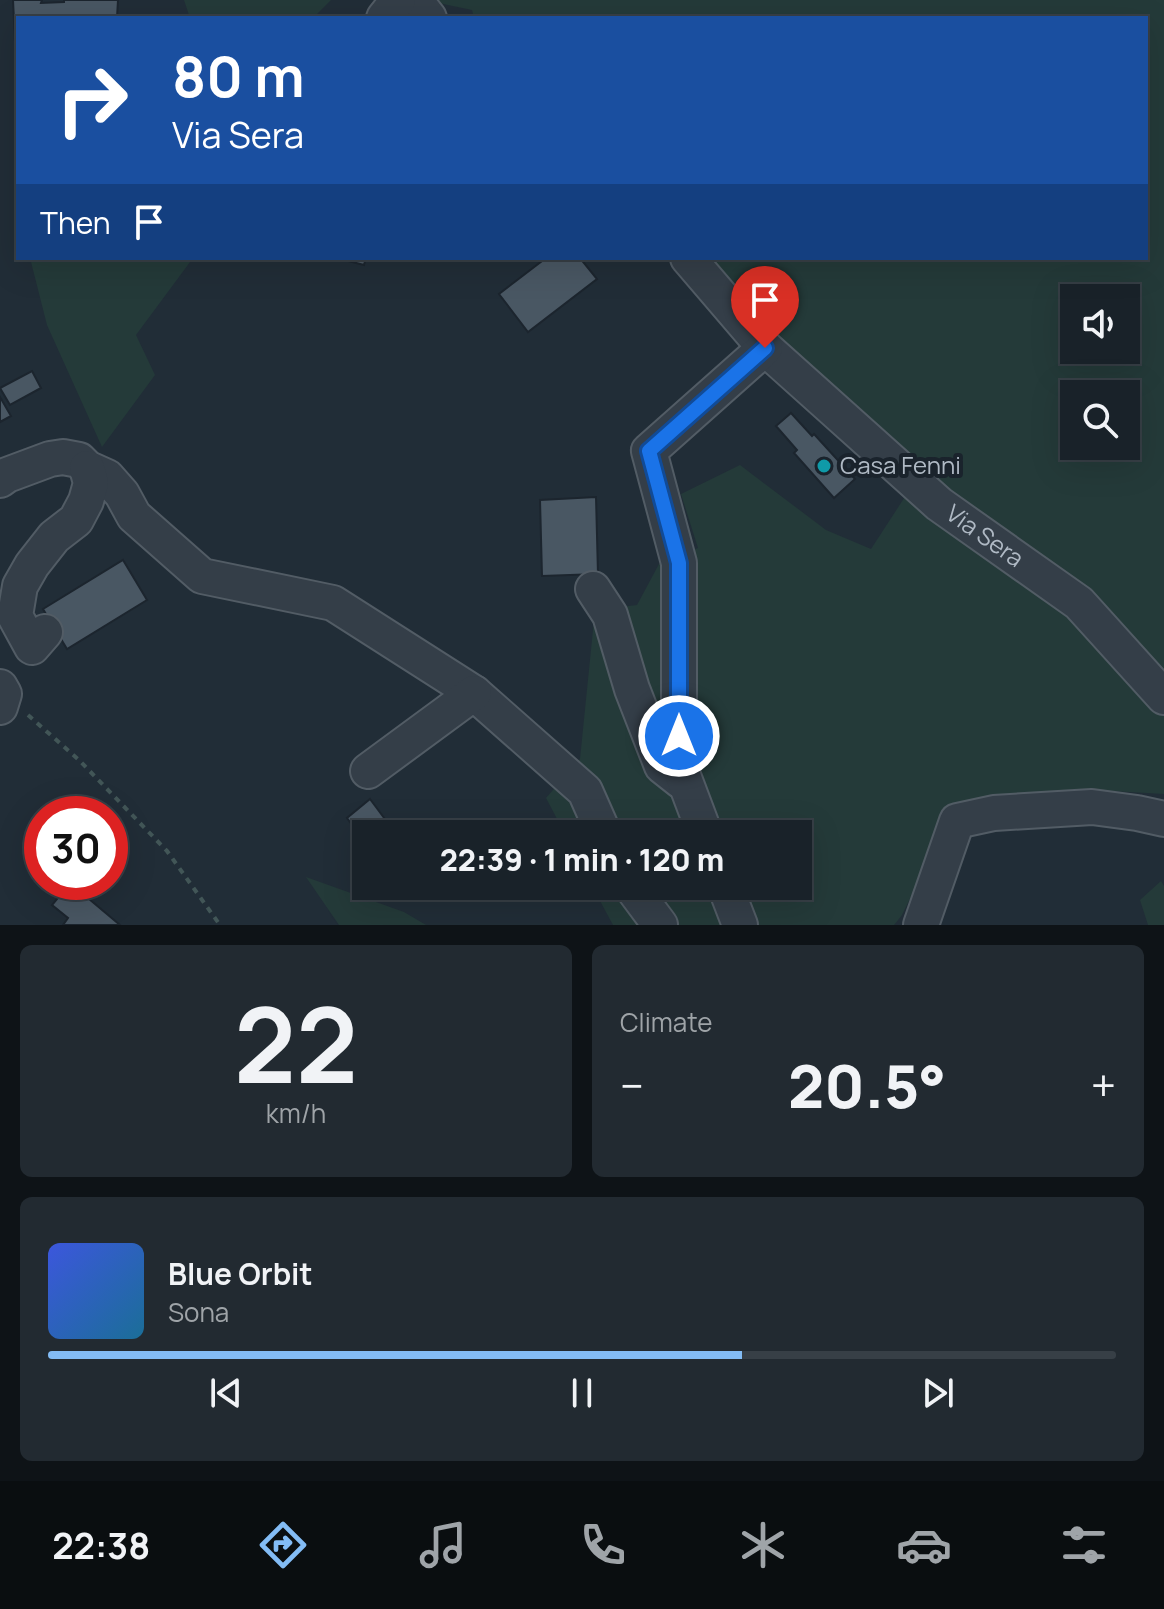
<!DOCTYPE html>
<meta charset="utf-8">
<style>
body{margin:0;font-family:Manrope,sans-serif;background:#222a31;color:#f1f3f6;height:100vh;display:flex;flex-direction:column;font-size:30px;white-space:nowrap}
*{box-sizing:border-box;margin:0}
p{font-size:26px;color:#9fa4a8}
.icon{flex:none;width:44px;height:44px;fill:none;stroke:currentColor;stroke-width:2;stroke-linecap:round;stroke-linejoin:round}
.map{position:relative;height:925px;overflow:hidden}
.drawer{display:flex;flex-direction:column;gap:20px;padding:20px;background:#0e1317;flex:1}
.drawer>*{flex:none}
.banner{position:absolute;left:16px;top:16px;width:1132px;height:244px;border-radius:0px;box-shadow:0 8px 32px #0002,0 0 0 2px #373f46;background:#1a4fa0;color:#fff;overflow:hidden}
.fabs{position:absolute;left:1060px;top:284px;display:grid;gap:16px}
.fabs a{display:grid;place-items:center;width:80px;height:80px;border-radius:0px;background:#192229;box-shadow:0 8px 32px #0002,0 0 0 2px #373f46;font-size:40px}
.speed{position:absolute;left:24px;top:796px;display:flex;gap:16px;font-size:40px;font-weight:700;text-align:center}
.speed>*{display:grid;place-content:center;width:104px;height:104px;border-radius:50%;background:#192229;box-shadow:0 8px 32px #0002,0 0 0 2px #373f46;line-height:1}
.speed .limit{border:12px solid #d22;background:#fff;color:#111}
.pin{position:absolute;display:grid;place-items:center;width:68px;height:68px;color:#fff;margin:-82px -34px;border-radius:50% 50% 50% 0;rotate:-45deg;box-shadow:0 0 8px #0007}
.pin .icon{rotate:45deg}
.me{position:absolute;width:88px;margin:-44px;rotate:0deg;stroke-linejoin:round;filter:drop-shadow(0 0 6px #0008)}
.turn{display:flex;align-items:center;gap:28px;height:168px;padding:0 24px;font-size:36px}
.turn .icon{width:104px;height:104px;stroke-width:2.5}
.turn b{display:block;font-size:56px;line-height:68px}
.then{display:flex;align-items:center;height:76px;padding:0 24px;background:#0003;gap:16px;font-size:30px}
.big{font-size:60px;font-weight:800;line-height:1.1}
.drawer .card{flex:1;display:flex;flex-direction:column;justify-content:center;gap:12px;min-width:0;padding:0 28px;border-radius:12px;background:#222a31}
.drawer .dial{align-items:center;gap:0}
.dial b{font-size:104px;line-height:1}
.song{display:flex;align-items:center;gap:24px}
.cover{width:96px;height:96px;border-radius:12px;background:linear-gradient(135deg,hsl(230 70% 55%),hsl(200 70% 35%))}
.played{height:8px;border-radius:4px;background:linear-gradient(90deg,#83bcf5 65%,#373f46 65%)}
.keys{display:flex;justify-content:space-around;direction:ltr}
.heat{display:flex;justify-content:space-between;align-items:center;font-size:44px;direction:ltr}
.drawer .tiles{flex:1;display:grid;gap:20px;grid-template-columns:1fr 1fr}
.card:last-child{grid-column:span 2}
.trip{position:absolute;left:352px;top:820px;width:460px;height:80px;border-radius:0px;background:#192229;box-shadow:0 8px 32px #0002,0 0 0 2px #373f46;font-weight:800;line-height:80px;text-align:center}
.menu{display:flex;height:128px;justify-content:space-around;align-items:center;background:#0a0e10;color:#9fa4a8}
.menu .icon{width:56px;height:56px}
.menu .selected{color:#83bcf5}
.menu b{font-size:36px;color:#f1f3f6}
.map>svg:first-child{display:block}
.green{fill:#243a39;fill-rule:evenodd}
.building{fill:#495763;stroke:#1c252e;stroke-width:2}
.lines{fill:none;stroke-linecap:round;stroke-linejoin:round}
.minor-casing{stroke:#525c65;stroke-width:38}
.path{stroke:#425657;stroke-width:4;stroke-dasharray:6 6;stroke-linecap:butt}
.minor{stroke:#343e48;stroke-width:34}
.route-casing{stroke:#114b97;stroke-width:20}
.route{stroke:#1a73e8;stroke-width:14}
.culture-dot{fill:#0f9aa8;stroke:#1a232c;stroke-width:3}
.labels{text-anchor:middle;stroke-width:8;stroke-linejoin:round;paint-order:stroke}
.poi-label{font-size:24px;fill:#afb9c4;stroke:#1a232c;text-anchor:start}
.street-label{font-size:24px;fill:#afb9c4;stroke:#1a232c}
</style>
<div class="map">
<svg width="1164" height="925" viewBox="0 0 1164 925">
<rect width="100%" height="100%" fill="#212d37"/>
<path class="green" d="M184,0h147l-18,18h-123z
M424,0h740v683l-222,-187 -246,-238h450v-240h-672l-2,-8zM1074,298h52v52h-52zM1074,394h52v52h-52z
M30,258h163l-57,77 19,40 -53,72 -55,-122z
M740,465l86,65 45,19 39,-60 164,120 90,101v84l-87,-5 -124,22 -51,104 -8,10h-281l-21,-39h206v-52h-233l-19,-36 34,-39 15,-149 42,-5 22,-41 39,-16 -17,-54z
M306,877l98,35 22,13h-87z
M1161,881l3,5v39h-16l-8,-25z"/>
<path class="building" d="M13,0h29l-1,3 23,-1v-2h54l-1,18h-99v23l-3,1z
M337,258h29l-2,7z
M546,258h34l17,21 -69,53 -29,-38z
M32,371l9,17 -31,17 -10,-17z
M0,397l11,19 -11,6z
M791,413l21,23 2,-2 41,45 -21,19 -40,-45 3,-3 -21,-24z
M596,497l2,77 -56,2 -2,-76z
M123,560l24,40 -80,49 -24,-40z
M370,799l26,35h-30v10l-19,-26z
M70,883l50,42h-57l5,-7 -16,-13z
M398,886h33l-23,14z"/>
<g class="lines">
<defs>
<g id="minor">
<path d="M415,0l14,18"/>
<path d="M384,18l14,-18"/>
<path id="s1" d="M688,258l77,90 174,156 140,99 85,94"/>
<path d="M0,480l7,-5 43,-16 13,-2 16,3 8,8 20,9 15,17 12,22 68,60 131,27 141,90 111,98 19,43"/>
<path d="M593,589l17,26 22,74 30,77 19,15"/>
<path d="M45,632l-13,15 -17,-31 5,-30 12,-21 22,-28 22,-17 10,-19 5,-18 -4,-15"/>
<path d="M0,687l4,7 -4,13"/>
<path d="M368,771l106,-78"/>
<path d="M705,834l-26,-69v-202l-30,-112 116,-103"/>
<path d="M631,886l29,39"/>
<path d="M725,886l15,39"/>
<path d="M921,925l36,-104 37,-8 98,-6 45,6 27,6"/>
</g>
</defs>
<use href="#minor" class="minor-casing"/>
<path class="path" d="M28,715l51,45 88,91 53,74"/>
<use href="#minor" class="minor"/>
</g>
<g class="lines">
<defs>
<path id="route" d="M679,736v-173l-30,-112 116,-103"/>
</defs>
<use href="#route" class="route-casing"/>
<use href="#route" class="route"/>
</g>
<circle class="culture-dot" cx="824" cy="466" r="8"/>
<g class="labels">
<g class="poi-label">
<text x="840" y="474">Casa Fenni</text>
</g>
<g class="street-label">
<text dy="8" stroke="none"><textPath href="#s1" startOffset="408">Via Sera</textPath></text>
</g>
</g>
</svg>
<div class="fabs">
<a><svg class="icon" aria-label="sound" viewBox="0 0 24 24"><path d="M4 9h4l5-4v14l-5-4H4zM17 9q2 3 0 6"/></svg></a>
<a><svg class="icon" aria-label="search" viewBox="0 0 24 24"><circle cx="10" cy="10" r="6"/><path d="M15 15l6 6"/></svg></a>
</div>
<div class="speed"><div class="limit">30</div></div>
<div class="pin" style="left:765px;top:348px;background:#d93025"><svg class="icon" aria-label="arrive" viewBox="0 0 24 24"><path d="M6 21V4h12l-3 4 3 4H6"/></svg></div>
<svg class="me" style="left:679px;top:736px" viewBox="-20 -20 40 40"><circle r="17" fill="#1a73e8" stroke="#fff" stroke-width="3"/><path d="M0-11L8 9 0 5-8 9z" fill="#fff"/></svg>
<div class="trip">22:39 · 1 min · 120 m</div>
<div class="banner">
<div class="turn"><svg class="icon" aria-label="right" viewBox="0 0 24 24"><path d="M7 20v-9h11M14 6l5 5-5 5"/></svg><div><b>80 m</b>Via Sera</div></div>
<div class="then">Then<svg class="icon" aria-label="arrive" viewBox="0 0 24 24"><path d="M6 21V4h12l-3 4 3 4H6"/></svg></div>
</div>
</div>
<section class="drawer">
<div class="tiles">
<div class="card dial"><b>22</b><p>km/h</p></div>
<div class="card"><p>Climate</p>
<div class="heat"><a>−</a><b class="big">20.5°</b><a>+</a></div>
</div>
<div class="card">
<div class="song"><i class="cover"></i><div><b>Blue Orbit</b><p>Sona</p></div></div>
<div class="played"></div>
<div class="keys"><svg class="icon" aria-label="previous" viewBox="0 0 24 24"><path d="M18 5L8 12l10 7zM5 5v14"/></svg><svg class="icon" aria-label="pause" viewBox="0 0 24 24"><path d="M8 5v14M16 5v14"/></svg><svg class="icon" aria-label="next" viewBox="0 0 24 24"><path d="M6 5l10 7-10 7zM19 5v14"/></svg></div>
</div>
</div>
</section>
<nav class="menu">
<b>22:38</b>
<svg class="icon selected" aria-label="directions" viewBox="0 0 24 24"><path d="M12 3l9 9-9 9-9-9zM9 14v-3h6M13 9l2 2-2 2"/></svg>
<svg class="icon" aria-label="music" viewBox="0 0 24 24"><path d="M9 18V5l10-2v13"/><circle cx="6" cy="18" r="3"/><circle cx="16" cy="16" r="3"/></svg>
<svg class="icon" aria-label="phone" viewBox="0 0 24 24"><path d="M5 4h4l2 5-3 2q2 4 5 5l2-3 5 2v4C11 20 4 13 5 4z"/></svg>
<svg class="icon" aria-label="climate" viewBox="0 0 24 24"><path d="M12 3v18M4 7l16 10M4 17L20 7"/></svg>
<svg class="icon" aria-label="car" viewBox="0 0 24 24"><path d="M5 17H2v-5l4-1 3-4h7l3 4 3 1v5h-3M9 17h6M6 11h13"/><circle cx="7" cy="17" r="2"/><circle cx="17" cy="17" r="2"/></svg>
<svg class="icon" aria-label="filters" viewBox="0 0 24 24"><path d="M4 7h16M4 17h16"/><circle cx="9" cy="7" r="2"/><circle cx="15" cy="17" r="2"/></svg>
</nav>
